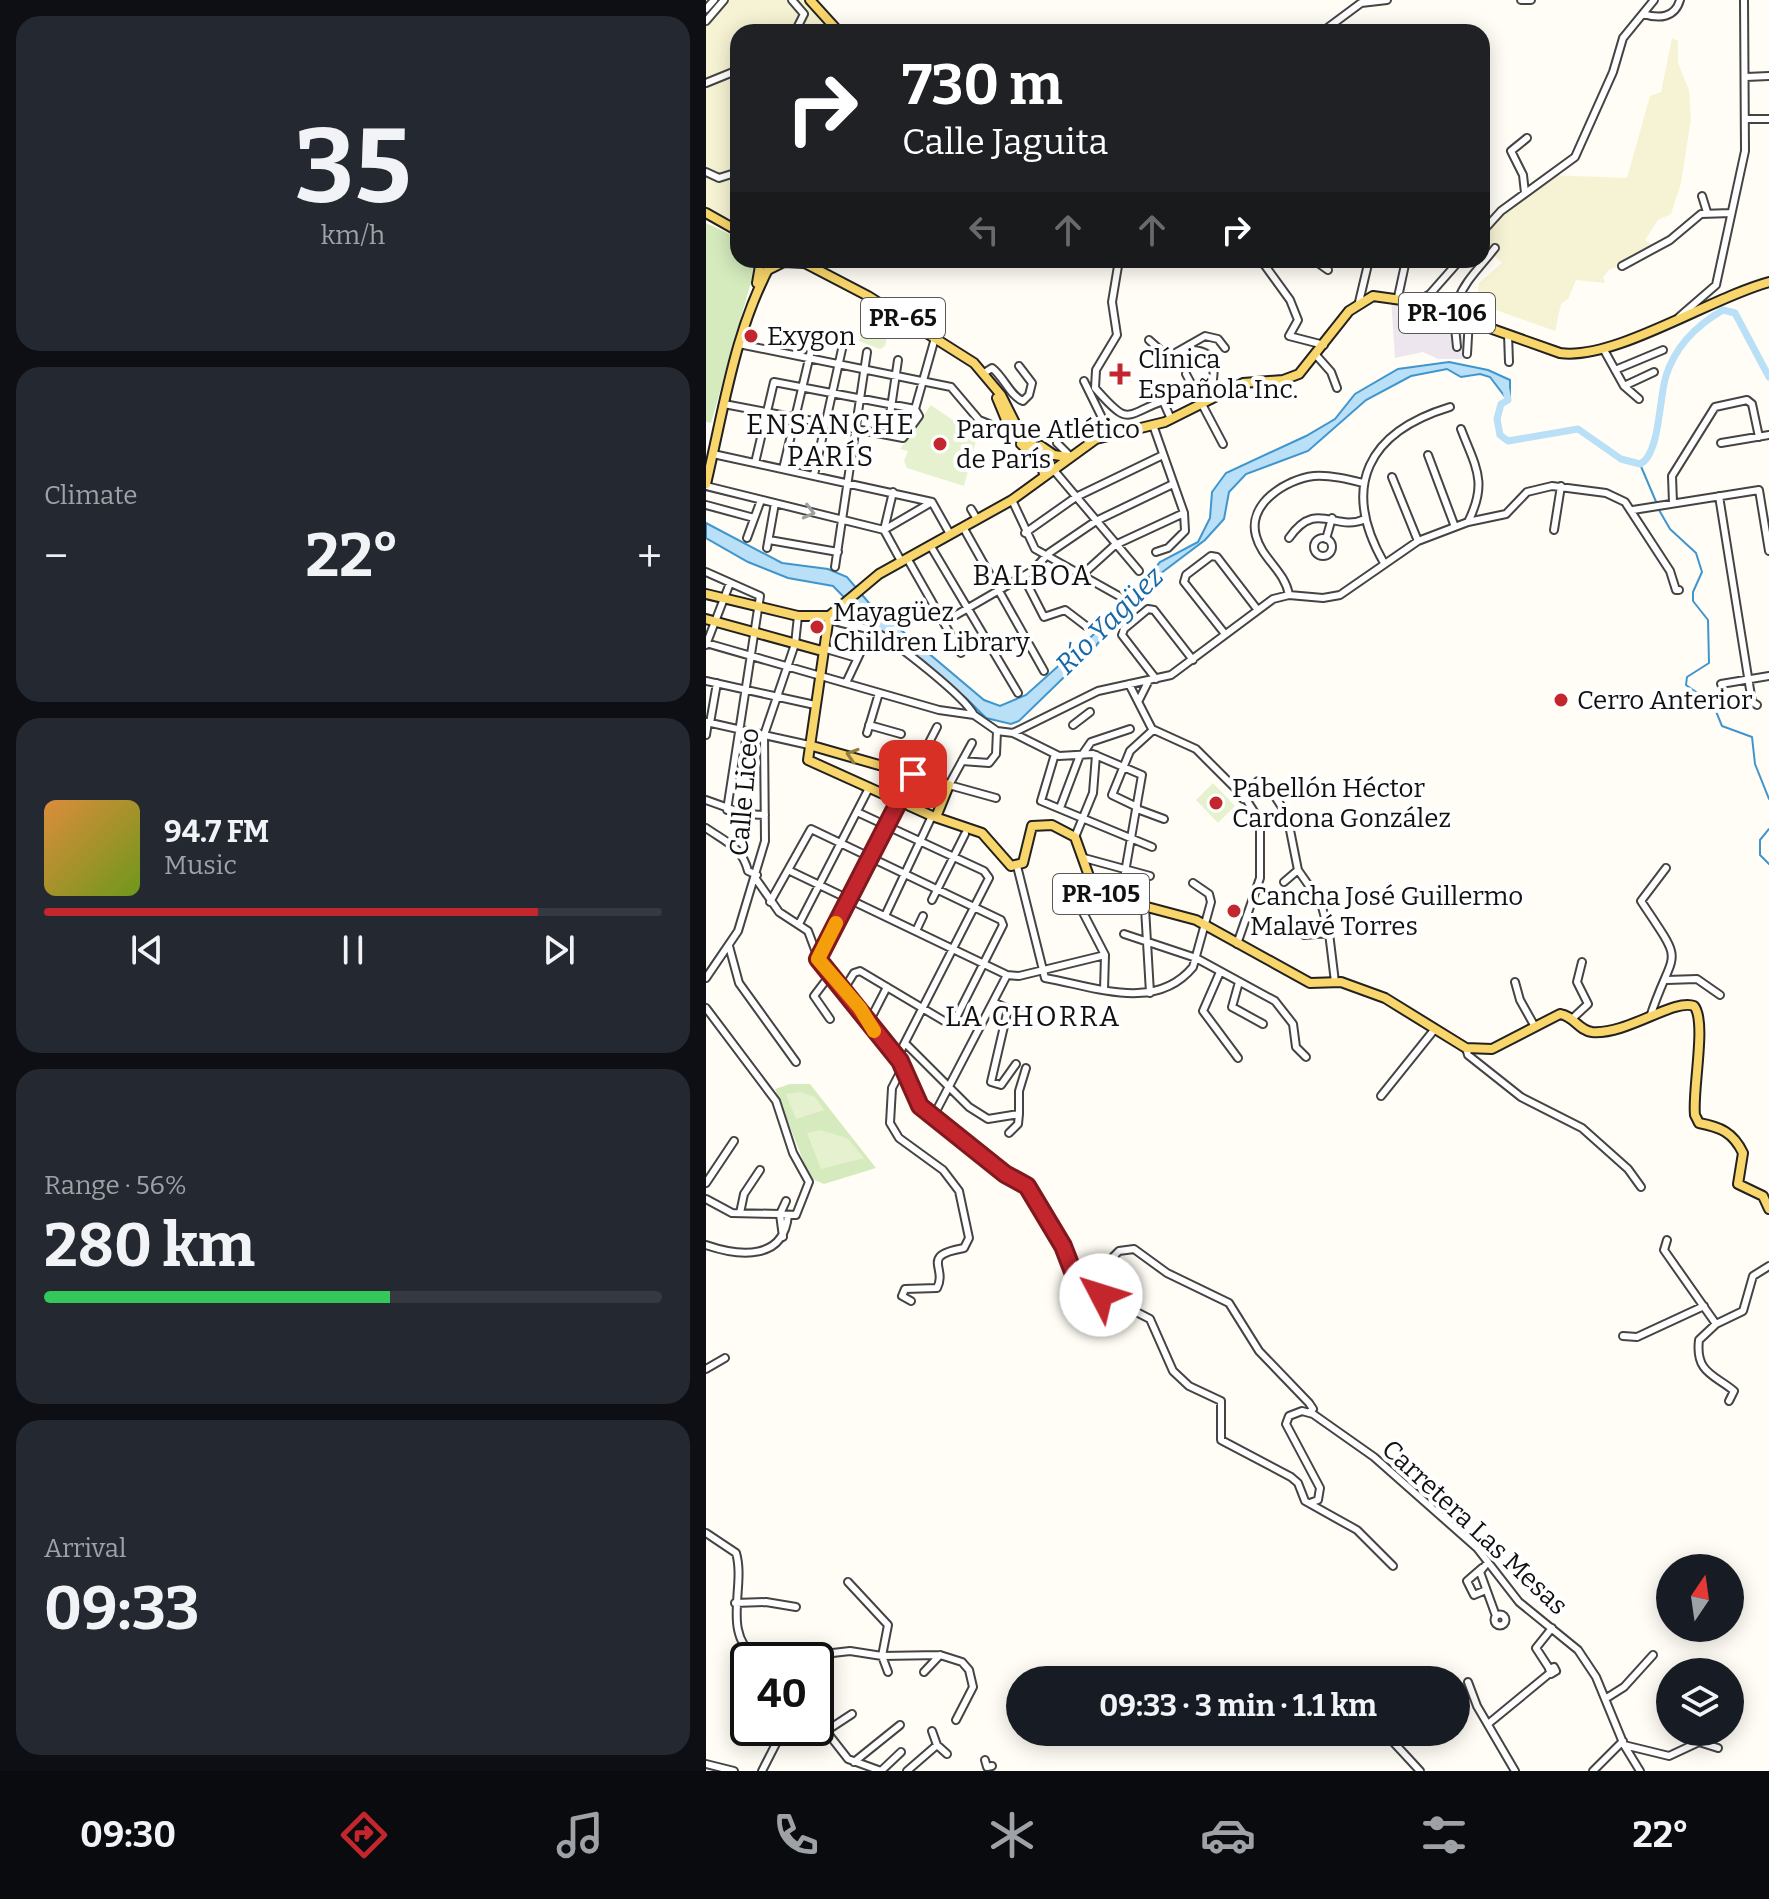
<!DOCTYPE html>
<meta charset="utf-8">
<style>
body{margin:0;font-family:Bitter,serif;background:#242831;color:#f1f3f6;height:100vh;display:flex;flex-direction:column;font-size:30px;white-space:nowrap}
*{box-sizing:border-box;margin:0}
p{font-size:26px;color:#9ea1a6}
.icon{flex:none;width:44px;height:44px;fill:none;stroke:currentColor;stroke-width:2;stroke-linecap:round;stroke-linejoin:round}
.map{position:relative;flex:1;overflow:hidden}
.details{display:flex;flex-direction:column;gap:16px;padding:16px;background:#0d0f14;width:706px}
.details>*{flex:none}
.banner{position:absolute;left:24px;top:24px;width:760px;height:244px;border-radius:24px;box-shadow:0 4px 20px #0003;background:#202124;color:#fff;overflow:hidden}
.needle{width:52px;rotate:13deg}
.controls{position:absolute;left:950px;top:1554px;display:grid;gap:16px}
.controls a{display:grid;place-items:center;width:88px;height:88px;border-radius:50%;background:#171b24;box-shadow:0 4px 20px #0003;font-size:40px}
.speed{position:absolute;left:24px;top:1642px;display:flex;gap:16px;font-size:40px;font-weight:700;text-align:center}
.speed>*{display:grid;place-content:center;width:104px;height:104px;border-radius:50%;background:#171b24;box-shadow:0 4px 20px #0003;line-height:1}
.speed .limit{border:4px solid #111;border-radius:12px;background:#fff;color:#111}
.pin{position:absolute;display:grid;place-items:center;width:68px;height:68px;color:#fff;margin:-34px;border-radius:16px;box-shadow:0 4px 12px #0006}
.me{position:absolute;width:88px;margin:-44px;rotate:310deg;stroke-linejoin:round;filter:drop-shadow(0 0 6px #0008)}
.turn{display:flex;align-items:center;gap:28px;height:168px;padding:0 40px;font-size:36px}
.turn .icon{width:104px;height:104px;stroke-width:2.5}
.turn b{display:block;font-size:56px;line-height:68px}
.lanes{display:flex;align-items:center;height:76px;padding:0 40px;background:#0003;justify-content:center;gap:40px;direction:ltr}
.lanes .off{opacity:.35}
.big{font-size:60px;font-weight:700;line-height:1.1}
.details .tile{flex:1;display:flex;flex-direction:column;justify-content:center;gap:12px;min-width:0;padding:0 28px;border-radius:24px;background:#242831}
.details .dial{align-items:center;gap:0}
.dial b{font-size:104px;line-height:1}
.song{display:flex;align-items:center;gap:24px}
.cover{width:96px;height:96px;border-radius:12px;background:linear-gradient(135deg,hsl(30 70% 55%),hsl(80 70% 35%))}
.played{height:8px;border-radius:4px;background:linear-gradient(90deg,#c4262e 80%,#363941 80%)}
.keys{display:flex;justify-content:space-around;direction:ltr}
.heat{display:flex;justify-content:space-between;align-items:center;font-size:44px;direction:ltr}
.charge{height:12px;border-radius:6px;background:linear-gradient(90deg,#34c759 56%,#363941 0)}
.trip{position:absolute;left:300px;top:1666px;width:464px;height:80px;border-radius:40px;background:#171b24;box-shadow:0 4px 20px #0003;font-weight:700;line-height:80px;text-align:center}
.menu{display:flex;height:128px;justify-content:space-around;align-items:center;background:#090b0e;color:#9ea1a6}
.menu .icon{width:56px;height:56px}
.menu .active{color:#c4262e}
.menu b{font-size:36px;color:#f1f3f6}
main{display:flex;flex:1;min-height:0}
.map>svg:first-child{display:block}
.industrial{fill:#eee6ef}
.farmland{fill:#f6f3d4}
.green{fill:#d5ebbd}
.pitch{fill:#e6f2cf}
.water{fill:#b9e0f7;stroke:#3f96cf;stroke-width:2}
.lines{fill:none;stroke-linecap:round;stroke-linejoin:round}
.stream{stroke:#3f96cf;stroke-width:2}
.river{stroke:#b9e0f7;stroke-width:7}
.minor-casing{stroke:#444;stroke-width:10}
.major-casing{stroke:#222;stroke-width:12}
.minor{stroke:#fff;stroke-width:6}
.major{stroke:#f9d66b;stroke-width:8}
.oneway{stroke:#a0a0a0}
.oneway2{stroke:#917d42}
.route-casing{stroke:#7f191e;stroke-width:20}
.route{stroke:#c4262e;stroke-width:14}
.slow{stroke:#f59e0b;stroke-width:14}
.poi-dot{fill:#c4262e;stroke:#fff;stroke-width:3}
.labels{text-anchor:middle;stroke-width:8;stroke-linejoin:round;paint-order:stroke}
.shield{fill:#fff;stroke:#585858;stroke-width:2}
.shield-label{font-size:24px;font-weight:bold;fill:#111}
.poi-label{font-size:26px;fill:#111;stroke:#fff;text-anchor:start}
.street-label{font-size:26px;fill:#111;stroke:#fff}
.neighbourhood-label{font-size:28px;letter-spacing:2px;fill:#111;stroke:#fff}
.water-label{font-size:28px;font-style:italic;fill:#1768a6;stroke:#fff}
</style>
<main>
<section class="details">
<div class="tile dial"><b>35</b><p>km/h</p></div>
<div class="tile"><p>Climate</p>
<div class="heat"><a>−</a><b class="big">22°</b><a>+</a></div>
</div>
<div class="tile">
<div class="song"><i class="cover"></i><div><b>94.7 FM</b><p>Music</p></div></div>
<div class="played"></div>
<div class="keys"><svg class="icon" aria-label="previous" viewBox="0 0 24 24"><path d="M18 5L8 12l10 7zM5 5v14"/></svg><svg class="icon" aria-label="pause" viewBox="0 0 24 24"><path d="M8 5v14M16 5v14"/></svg><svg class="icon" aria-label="next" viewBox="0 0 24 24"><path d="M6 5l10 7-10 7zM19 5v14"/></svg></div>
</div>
<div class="tile"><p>Range · 56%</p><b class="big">280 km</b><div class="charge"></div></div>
<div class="tile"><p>Arrival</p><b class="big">09:33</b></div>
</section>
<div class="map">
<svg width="1063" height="1771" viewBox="0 0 1063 1771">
<rect width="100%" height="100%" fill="#fffdf5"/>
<path class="industrial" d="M685,298l70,22 -3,13 8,4 -1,22h-27l-15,-7 -28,6z"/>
<path class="farmland" d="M10,0h92l29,32h-99v191l-32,-15v-197z
M966,38l6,3v22l11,27 2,28 -10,65 -10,31 -13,6 -13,20 7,5 -3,10 -40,15 -6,7 2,6 -29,-3 -8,19 -7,5 -6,27 -79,-28 3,-20 23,-20 -20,-19v-11l11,-13 56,-45 78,3 23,-82 11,-4z"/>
<path class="green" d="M0,223l32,15v22l19,1 -46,162 -5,-1z
M84,1084h20l66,84 -52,16 -14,-6 -35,-89z"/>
<path class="pitch" d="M163,317l21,9 -5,20 -5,3 -21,-8z
M225,405l46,32 -13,49 -57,-18 -3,-7 4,-10 -8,-2z
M507,783l22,23 -17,17 -22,-23z
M94,1092l15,5 9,13 -28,9 -10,-25z
M114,1130l27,8 17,20 -43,11 -14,-36z"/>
<path class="water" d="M743,362l39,8 22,10v18h-4l-16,-21 -10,-3 -19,3 -14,-8 -36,7 -45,24 -58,51 -62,23 -17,18 -5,27 -19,21 -57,43 -54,65 -75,73 -8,3 -25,-6 -20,-20 -92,-70 -41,-42 -45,-8 -40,-16 -42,-24v-15l76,40 46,6 19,8 22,26 115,97 16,6 26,-11 87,-78 47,-55 38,-20 12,-24 2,-26 14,-19 80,-37 29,-17 20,-25 43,-25z"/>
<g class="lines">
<path class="stream" d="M934,464l17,40
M953,510l11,19 26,24 6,19 -9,20v9l15,19 1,43 -22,14 -1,8 27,19 9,22 30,11 3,27 14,35
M1063,829l-9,11v15l9,9"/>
<path class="river" d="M800,390l2,10 -7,4 -4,15 3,16 8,6 70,-12 43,30 19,5c20,-9 19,-67 26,-88 9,-29 31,-51 57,-66l12,3 34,64"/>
<defs>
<path id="minor" d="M86,0l12,14 -9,18
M815,0h10
M0,9l8,-9
M937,14c16,5 32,4 37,-14
M0,21l18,-21
M616,32l39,-29 26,-3
M1040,77l23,-1
M0,83l32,-13
M1041,119h22
M0,172l13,6 19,-6
M819,193l-2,-18 -12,-24 16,-13
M996,196l5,16
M776,232l19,-21 74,-54 38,-85 10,-34 31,-38
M413,260l-7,42 5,33 -21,35 -1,18c35,40 29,27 68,13l8,18
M555,260l29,40 8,20 -9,16 35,9
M608,260l14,10
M916,266l48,-26 31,-26 30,-1
M692,297l8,-37
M653,302l10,-42
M710,302l14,-8 30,-34
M973,317l37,-32 29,-134 -1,-151
M802,334l1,28
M443,340l19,17 37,-21 13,3 7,9
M33,344l212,43 28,33 37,15
M751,347c-7,-54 6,-59 38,-99
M475,350c40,-3 34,17 29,50
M898,350l20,36 15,13
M761,354l2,-35
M610,355l15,17 6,16
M909,370l48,-20
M278,373l8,-5c12,9 18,28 31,33l6,-6 3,-12 -13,-17
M480,374l37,70
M378,381l26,53
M918,386l30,-14
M18,404l179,34 16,-22 -4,-7 20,-71
M447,425l31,88 1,18 -17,17 -12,4
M755,429c15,39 27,53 7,93
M181,435l11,-75
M351,443l13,13
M1015,443l48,-8
M7,454l219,48 18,32
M722,455l27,72
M49,463l19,-81 141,27
M346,468l87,103
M77,469l30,-127
M108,475l28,-126
M686,477l26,64
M0,486l178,44 17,31
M1013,496l33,206 5,3
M306,500l23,49 84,47
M967,503l-1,-27 43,-69 32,-7 5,4 7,33
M0,505l48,13
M265,509l6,10
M927,510l126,-20 10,61
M257,527l81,144
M178,530l48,-28
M178,530l9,-38
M848,530l7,-44
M319,533l51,-36 87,-42
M41,538l14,-38
M583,538c28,-40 46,-5 76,-19
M608 547a9 9 0 1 1 18 0a9 9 0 1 1-18 0Z
M620,539l6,-21
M63,540l69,12
M224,545l88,148
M61,548l8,-45
M201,558l54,95
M678,563c-44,-77 -16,-131 66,-156
M129,567l32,-215
M0,572l54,24 -33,214
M377,574l32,-29 69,-32
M317,576l21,41 21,-7 21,16
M583,595c-4,-24 -27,-36 -33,-59 -9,-32 30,-57 58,-60 17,-1 33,3 49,7
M126,614l3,7c13,5 31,5 42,12 20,10 88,64 97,82
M238,622l88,-51 17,-18 47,-32 77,-37
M519,634l-41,-52 2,-7 25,-19 6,1 40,52
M0,643l233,67 35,5 23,16 16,2 85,-42 73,-16 102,-76 16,-4 34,3 17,-3 78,-54 50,-19 38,-8 21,-22 25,-6 54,7 19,9 45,69 6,19h3
M0,645l24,-62
M117,648l34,10
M450,679l-34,-44 2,-6 24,-20 6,1 39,50
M0,681l109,24
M140,683l25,-53
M423,684l23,45 44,20 50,50 14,22v57l-23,66
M1015,684l48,-8
M433,700l10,-20
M0,722l103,23
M4,723l7,-40
M163,725l32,9
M367,725l17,-13
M161,733l12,-40
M307,733l46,23 34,-2 49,21 -22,126
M0,735l2,-13
M266,743l-23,42 47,13
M349,754l-14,47 111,46
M376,755l9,-13 39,-13
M256,761l27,2 7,-9 1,-23
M537,799l15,-18h7l22,34 11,55 23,33 8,30 6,49
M0,800l39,14 20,1
M431,807l-25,-12 18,-44 23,-21
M354,808l20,-53
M431,809l27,10
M151,812l127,59 5,7 -92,180
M0,828c20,14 36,19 42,43l9,4
M369,837l18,-44 3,-38
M378,858l66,18
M311,866l28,112c48,8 110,35 148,-11l18,-65 -2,-8 -16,-11
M82,870l219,105 12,1 86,-21
M50,879l23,33 29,19 12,32 33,37 47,61 20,45 85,68 22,12 53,97 70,36 23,52 16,15 32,15v39l70,37 7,6 7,18 52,29 36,36
M578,882l14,-12
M369,897l30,58 -1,35
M226,900l33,-66
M64,902l41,-73 190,91 2,5 -48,95
M439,908l5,85
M179,916l47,-100
M93,924l70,-136
M210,931l7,-15
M418,934l72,24 79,43 18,23 3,23 10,10
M598,935l25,-2
M23,946l10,37 57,79
M112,959l119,-232
M514,972l-17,39 35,47
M0,978l32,-47 27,-90 -1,-106 31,-91 3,-28
M961,980l30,-1 23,16
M533,982l-7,25 31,17
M809,982l5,18 14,25
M138,989l10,-16 6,-2 84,50
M287,1002l42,19
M0,1008l70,93 17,52 16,29 -13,33 -16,-1 3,23
M302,1009l-17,73 10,3 15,-21
M944,1017c24,-73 37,-47 -9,-116l25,-33
M867,1018l15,-14 -11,-22 5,-20
M124,1019l-16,-23 16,-21
M163,1022l18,-35
M200,1044l63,63 19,12 31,-5v-23l7,-23
M760,1048l2,7 53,42 61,31 46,41 13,18
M197,1067l-11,21 -2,35 9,15 44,32 16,21 10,47 -5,10c-45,8 -16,19 -27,40l-32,1 -3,7 9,5
M675,1096l53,-66
M226,1119l75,-144
M303,1133l9,-9 1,-10
M0,1183l28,-42
M0,1199l26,14 48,1 6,-13
M34,1213l4,-19 16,-24
M961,1240l-3,10 52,74
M0,1245c35,12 78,15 82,-30
M402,1262l11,-11 15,-2 33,24 62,30 30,48 50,52 4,6 -4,4
M917,1336l14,1 67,-31
M0,1369l19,-11
M1023,1401l5,-10c-19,-16 -39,-18 -35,-51l17,-16 27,-13 10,-35 16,-10
M604,1503l8,-3 2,-12 -34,-64 3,-8 13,-5 11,3 61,43 103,91 42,54 59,48 18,27 28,68 16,26
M0,1533l30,20c10,34 -15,79 20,105
M782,1562l-8,10 16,44
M776,1568l-15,13 7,14 12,-5
M142,1582l40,43 -6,31 6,16
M29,1603l31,-1 30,5
M788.5 1620a5.5 5.5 0 1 1 11 0a5.5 5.5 0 1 1-11 0Z
M47,1656l36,2 61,-7 32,5 58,-1 22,7 7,8 4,17 -17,33
M848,1667l2,4 -5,3 -2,-5z
M843,1668l-13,-20 16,-20
M218,1672l16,-17
M609,1680l5,-3 2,3
M762,1682l9,24 38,65
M899,1699l19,-12 29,-32
M110,1718l32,41 33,12
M782,1724l62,-51
M120,1731l26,-17
M226,1731l5,14 10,9
M678,1732l36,39
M918,1745l45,11 30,-14 19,6
M279,1760l2,7 5,-1
M148,1762l46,-37
M0,1764l28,7
M56,1771l22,-43
M175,1771l20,-19
M201,1771l30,-26
M887,1771l30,-30"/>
<path id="major" d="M104,0l29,32
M0,213l32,18
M93,260l69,36 106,67 27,32 14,28 37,45
M62,270l16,-8 20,1
M51,283l4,-23
M291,398l12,29 19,19
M315,444l20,19 3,11
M335,446l13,9 14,2
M0,484c18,-76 29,-156 67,-224
M0,594l92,22h31l50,-42 133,-74 84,-61 69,-17 78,-39 40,-3 16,-6 50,-63 24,-15 43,6 144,51c54,8 152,-56 209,-71
M123,616l-21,144 124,56 50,17 29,33 12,-3 9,-37 20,-1 23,12 15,42 12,16 94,25 114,63 31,-1 44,16 81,50 26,1 68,-35c14,2 18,16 32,18 35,3 82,-34 102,-26 13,15 -2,85 1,109l4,8c21,4 34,9 44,30l-5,31 25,12 6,13
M0,619l116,32
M103,745l140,40 -13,32"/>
</defs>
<use href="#minor" class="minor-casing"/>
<use href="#major" class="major-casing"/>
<use href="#minor" class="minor"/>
<use href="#major" class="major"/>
</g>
<defs><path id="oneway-chevron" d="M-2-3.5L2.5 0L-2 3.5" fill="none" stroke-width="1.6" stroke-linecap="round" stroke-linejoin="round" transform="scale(2)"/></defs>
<use class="oneway" href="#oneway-chevron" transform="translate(103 512) rotate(14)"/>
<use class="oneway2" href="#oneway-chevron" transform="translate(146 755) rotate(-163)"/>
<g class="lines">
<defs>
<path id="route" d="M207,774l-95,185 82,102 20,45 85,68 22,12 36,60 12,31 26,18"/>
</defs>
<use href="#route" class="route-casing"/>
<use href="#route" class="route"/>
<path class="slow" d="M130,923l-18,36 42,49 14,23"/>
</g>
<g class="poi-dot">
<circle cx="45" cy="336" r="8"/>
<path d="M410 362h8v8h8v8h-8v8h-8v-8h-8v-8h8z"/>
<circle cx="234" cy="444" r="8"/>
<circle cx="111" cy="627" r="8"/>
<circle cx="855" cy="700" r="8"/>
<circle cx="510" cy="803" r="8"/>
<circle cx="528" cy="911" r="8"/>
</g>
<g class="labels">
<g class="shield">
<rect x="693" y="293" width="96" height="40" rx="6"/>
<rect x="155" y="298" width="84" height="40" rx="6"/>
<rect x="347" y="874" width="96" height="40" rx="6"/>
</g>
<g class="shield-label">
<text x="741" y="321">PR-106</text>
<text x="197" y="326">PR-65</text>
<text x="395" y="902">PR-105</text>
</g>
<g class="poi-label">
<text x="61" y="345">Exygon</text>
<text x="432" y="368">Clínica<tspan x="432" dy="30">Española Inc.</tspan></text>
<text x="250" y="438">Parque Atlético<tspan x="250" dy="30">de París</tspan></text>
<text x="127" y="621">Mayagüez<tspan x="127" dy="30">Children Library</tspan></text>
<text x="871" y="709">Cerro Anterior</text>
<text x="526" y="797">Pabellón Héctor<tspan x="526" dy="30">Cardona González</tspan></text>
<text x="544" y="905">Cancha José Guillermo<tspan x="544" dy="30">Malavé Torres</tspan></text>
</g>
<g class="street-label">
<text transform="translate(38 792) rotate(-85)" y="9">Calle Liceo</text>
<text transform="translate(769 1527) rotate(43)" y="9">Carretera Las Mesas</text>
</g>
<g class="neighbourhood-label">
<text x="125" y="434">ENSANCHE<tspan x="125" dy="32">PARÍS</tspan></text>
<text x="327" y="585">BALBOA</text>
<text x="327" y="1026">LA CHORRA</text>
</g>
<g class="water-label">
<text transform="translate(403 620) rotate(-45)" y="10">Río Yagüez</text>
</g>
</g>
</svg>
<div class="controls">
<a><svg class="needle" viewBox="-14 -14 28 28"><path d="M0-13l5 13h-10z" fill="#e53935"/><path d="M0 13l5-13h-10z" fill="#9ea1a6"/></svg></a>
<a><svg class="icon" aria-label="layers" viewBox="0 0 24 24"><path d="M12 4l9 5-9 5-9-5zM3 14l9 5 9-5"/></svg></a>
</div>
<div class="speed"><div class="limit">40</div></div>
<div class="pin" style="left:207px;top:774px;background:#d93025"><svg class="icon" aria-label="arrive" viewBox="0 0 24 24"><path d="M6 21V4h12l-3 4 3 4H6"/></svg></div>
<svg class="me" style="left:395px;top:1295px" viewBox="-20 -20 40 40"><circle r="19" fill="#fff"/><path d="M0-13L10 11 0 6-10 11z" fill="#c4262e"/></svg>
<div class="trip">09:33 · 3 min · 1.1 km</div>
<div class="banner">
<div class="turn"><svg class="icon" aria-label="right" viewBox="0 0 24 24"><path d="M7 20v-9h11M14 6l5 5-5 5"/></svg><div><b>730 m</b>Calle Jaguita</div></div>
<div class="lanes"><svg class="icon off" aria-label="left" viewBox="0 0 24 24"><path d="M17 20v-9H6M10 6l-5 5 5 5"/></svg><svg class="icon off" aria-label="ahead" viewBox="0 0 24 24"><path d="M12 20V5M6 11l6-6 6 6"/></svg><svg class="icon off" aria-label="ahead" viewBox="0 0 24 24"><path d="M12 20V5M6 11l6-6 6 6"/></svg><svg class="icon" aria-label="right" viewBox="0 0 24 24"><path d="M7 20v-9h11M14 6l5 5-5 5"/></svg></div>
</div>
</div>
</main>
<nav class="menu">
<b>09:30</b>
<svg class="icon active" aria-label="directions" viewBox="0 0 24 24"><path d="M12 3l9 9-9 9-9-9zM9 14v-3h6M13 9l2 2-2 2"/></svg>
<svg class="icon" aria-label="music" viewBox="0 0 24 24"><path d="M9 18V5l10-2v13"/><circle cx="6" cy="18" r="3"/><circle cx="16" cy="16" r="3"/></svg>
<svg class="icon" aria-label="phone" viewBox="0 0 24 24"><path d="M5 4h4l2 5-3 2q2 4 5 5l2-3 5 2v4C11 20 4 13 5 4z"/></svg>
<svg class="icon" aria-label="climate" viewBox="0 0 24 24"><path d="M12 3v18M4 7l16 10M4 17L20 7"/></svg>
<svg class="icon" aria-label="car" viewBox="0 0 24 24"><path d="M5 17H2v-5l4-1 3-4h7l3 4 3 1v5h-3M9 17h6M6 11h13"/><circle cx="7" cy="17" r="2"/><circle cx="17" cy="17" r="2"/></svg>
<svg class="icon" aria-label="filters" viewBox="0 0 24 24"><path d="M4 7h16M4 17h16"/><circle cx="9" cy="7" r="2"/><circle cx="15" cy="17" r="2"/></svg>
<b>22°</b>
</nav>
